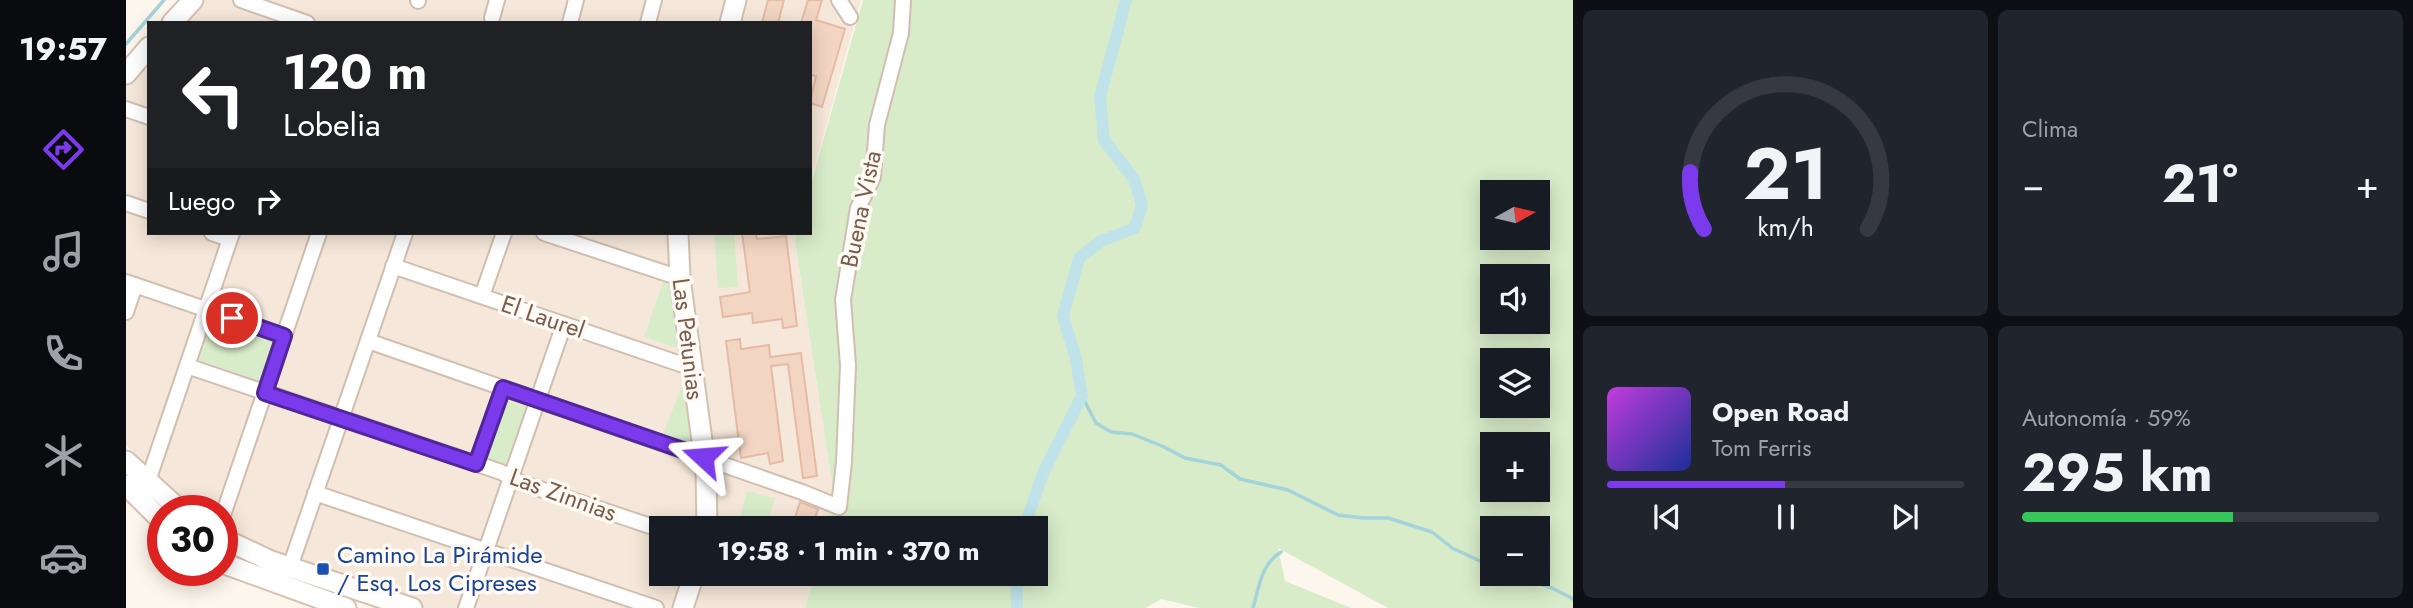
<!DOCTYPE html>
<html lang="es">
<meta charset="utf-8">
<style>
body{margin:0;font-family:Jost,sans-serif;background:#20242c;color:#f1f3f6;height:100vh;display:flex;flex-direction:column;font-size:26px;white-space:nowrap}
*{box-sizing:border-box;margin:0}
p{font-size:23px;color:#9ea1a6}
.icon{flex:none;width:38px;height:38px;fill:none;stroke:currentColor;stroke-width:2;stroke-linecap:round;stroke-linejoin:round}
.map{position:relative;flex:1;overflow:hidden}
.side{display:flex;flex-direction:column;gap:10px;padding:10px;background:#0d0f14;width:840px}
.side>*{flex:none}
.hud{position:absolute;left:21px;top:21px;width:665px;height:214px;border-radius:0px;box-shadow:0 4px 18px #0003;background:#202124;color:#fff;overflow:hidden}
.needle{width:46px;rotate:82deg}
.controls{position:absolute;left:1354px;top:180px;display:grid;gap:14px}
.controls a{display:grid;place-items:center;width:70px;height:70px;border-radius:0px;background:#171b24;box-shadow:0 4px 18px #0003;font-size:35px}
.speed{position:absolute;left:21px;top:495px;display:flex;gap:14px;font-size:35px;font-weight:700;text-align:center}
.speed>*{display:grid;place-content:center;width:91px;height:91px;border-radius:50%;background:#171b24;box-shadow:0 4px 18px #0003;line-height:1}
.speed .limit{border:10px solid #d22;background:#fff;color:#111}
.pin{position:absolute;display:grid;place-items:center;width:60px;height:60px;color:#fff;margin:-30px;border:4px solid #fff;border-radius:50%;box-shadow:0 2px 7px #0007}
.me{position:absolute;width:77px;margin:-38px;rotate:289deg;stroke-linejoin:round;filter:drop-shadow(0 0 5px #0008)}
.turn{display:flex;align-items:center;gap:24px;height:147px;padding:0 21px;font-size:32px}
.turn .icon{width:91px;height:91px;stroke-width:2.5}
.turn b{display:block;font-size:49px;line-height:60px}
.then{display:flex;align-items:center;height:66px;padding:0 21px;background:#0003;gap:14px;font-size:26px}
.big{font-size:52px;font-weight:700;line-height:1.1}
.side .widget{flex:1;display:flex;flex-direction:column;justify-content:center;gap:10px;min-width:0;padding:0 24px;border-radius:10px;background:#20242c}
.side .dial{align-items:center;gap:0}
.dial svg{height:182px;overflow:visible;fill:none;stroke:#363941;stroke-width:7;stroke-linecap:round;text-anchor:middle}
.dial text{fill:#f1f3f6;stroke:none}
.song{display:flex;align-items:center;gap:21px}
.cover{width:84px;height:84px;border-radius:10px;background:linear-gradient(135deg,hsl(290 70% 55%),hsl(230 70% 35%))}
.played{height:7px;border-radius:4px;background:linear-gradient(90deg,#7c3aed 50%,#363941 50%)}
.keys{display:flex;justify-content:space-around;direction:ltr}
.heat{display:flex;justify-content:space-between;align-items:center;font-size:38px;direction:ltr}
.charge{height:10px;border-radius:5px;background:linear-gradient(90deg,#34c759 59%,#363941 0)}
.side .tiles{flex:1;display:grid;gap:10px;grid-template-columns:repeat(2,1fr)}
.trip{position:absolute;left:523px;top:516px;width:399px;height:70px;border-radius:0px;background:#171b24;box-shadow:0 4px 18px #0003;font-weight:700;line-height:70px;text-align:center}
main{display:flex;flex:1;min-height:0}
.tabs{display:flex;flex-direction:column;width:126px;justify-content:space-around;align-items:center;background:#090b0e;color:#9ea1a6}
.tabs .icon{width:49px;height:49px}
.tabs .current{color:#7c3aed}
.tabs b{font-size:32px;color:#f1f3f6}
.map>svg:first-child{display:block}
.residential{fill:#f5e8da}
.green{fill:#d8ecc9;fill-rule:evenodd}
.lines{fill:none;stroke-linecap:round;stroke-linejoin:round}
.stream{stroke:#a5d3da;stroke-width:3.5}
.canal{stroke:#bfe3e8;stroke-width:12}
.building{fill:#f3d5c3;stroke:#e6bba3;stroke-width:2}
.street-casing{stroke:#d1beb0;stroke-width:18}
.secondary-casing{stroke:#d6c0b0;stroke-width:23}
.street{stroke:#fff;stroke-width:14}
.secondary{stroke:#fff;stroke-width:19}
.route-casing{stroke:#51269a;stroke-width:18}
.route{stroke:#7c3aed;stroke-width:12}
.transit-dot{fill:#1a4fb4;stroke:#fffaf3;stroke-width:2.5}
.labels{text-anchor:middle;stroke-width:7;stroke-linejoin:round;paint-order:stroke}
.street-label{font-size:24px;fill:#7a5c4d;stroke:#fffaf3}
.transit-label{font-size:24px;fill:#164399;stroke:#fffaf3;text-anchor:start}
</style>
<main>
<nav class="tabs">
<b>19:57</b>
<svg class="icon current" aria-label="directions" viewBox="0 0 24 24"><path d="M12 3l9 9-9 9-9-9zM9 14v-3h6M13 9l2 2-2 2"/></svg>
<svg class="icon" aria-label="music" viewBox="0 0 24 24"><path d="M9 18V5l10-2v13"/><circle cx="6" cy="18" r="3"/><circle cx="16" cy="16" r="3"/></svg>
<svg class="icon" aria-label="phone" viewBox="0 0 24 24"><path d="M5 4h4l2 5-3 2q2 4 5 5l2-3 5 2v4C11 20 4 13 5 4z"/></svg>
<svg class="icon" aria-label="climate" viewBox="0 0 24 24"><path d="M12 3v18M4 7l16 10M4 17L20 7"/></svg>
<svg class="icon" aria-label="car" viewBox="0 0 24 24"><path d="M5 17H2v-5l4-1 3-4h7l3 4 3 1v5h-3M9 17h6M6 11h13"/><circle cx="7" cy="17" r="2"/><circle cx="17" cy="17" r="2"/></svg>
</nav>
<div class="map">
<svg width="1447" height="608" viewBox="0 0 1447 608">
<rect width="100%" height="100%" fill="#fdf6ec"/>
<path class="residential" d="M73,0h662l-51,185v-162h-631z
M23,57v176h648l-2,8 40,261 -8,26h-165v46h152l-9,34h-394l-189,-79v-18h-25l-71,-66v-360z"/>
<path class="green" d="M737,0h710v608h-185l-110,-60 7,33 66,27h-152l-38,-9 -15,9h-341l9,-34h222v-46h-209l8,-26 -40,-261 2,-8h13v-46zM1367,192h45v46h-45zM1367,276h45v46h-45zM1367,360h45v46h-45zM1367,444h45v46h-45zM1367,528h45v46h-45z
M588,233h20l4,54 -20,1z
M538,279l9,3 4,66 -33,-11z
M85,315l65,22 -15,44 -65,-22z
M558,381l10,65 -31,-12z
M379,400l25,8 -19,58 -25,-8z
M621,491l28,7 -9,30h-29z"/>
<g class="lines">
<path class="stream" d="M0,44l38,-44
M956,396l14,27 15,9 21,2 30,12 23,12 36,7 19,14 48,11 50,25 25,3h25l44,14 20,16 41,19
M1386,574l40,14 21,11
M1127,608c6,-21 8,-44 28,-56"/>
<path class="canal" d="M898,528l20,-57 38,-75 -6,-37 -13,-43 16,-58 22,-17 34,-13 7,-23 -8,-26 -30,-39 -4,-43 26,-97
M890,574l1,34"/>
</g>
<path class="building" d="M642,0h16l-6,23h-16z
M682,0h14l-6,20 29,9 -23,78 -12,-4 6,-27 -6,-1v-52h-9z
M616,233h14l1,6 29,-3 11,90 -14,2 -1,-9 -29,4 -1,-10 -29,4 -3,-20 30,-5z
M614,339l1,10 28,-4 1,12 31,-4 16,123 -14,2 -15,-114 -17,2 12,95 -13,3 -2,-11 -27,5 -15,-117z
M674,502l18,7 -6,19h-20z"/>
<g class="lines">
<defs>
<path id="street" d="M115,0l66,23
M713,0l11,17
M292,1v-1
M366,18l5,-18
M444,23l6,-23
M522,23l6,-23
M0,109l23,8
M0,203l23,8
M86,233l18,6
M418,233l136,45
M267,266l299,102
M0,282l158,54
M356,296l22,-63
M0,312l9,-27
M242,341l434,151 37,15 5,-45 4,-97 -5,-65 15,-92 15,-31 4,-52 24,-92 2,-33
M61,366l314,106 18,10 143,48
M350,464l27,-76
M22,481l84,-248
M189,493l341,115
M96,518l97,-285
M164,567l115,-334
M669,574l9,3
M340,608l98,-284"/>
<path id="secondary" d="M46,23l21,-23
M604,23l6,-23
M0,74l23,-27
M552,233l2,45 26,192 1,58
M0,461l55,50
M0,485l37,37
M96,538l49,23 141,47
M96,563l124,45
M557,608l11,-34"/>
</defs>
<use href="#street" class="street-casing"/>
<use href="#secondary" class="secondary-casing"/>
<use href="#street" class="street"/>
<use href="#secondary" class="secondary"/>
</g>
<g class="lines">
<defs>
<path id="route" d="M106,318l52,18 -19,57 211,71 27,-76 200,69"/>
</defs>
<use href="#route" class="route-casing"/>
<use href="#route" class="route"/>
</g>
<rect class="transit-dot" x="190" y="562" width="14" height="14" rx="3.5"/>
<g class="labels">
<g class="street-label">
<text transform="translate(735 209) rotate(-78)" y="8">Buena Vista</text>
<text transform="translate(417 317) rotate(19)" y="8">El Laurel</text>
<text transform="translate(562 339) rotate(83)" y="8">Las Petunias</text>
<text transform="translate(437 495) rotate(20)" y="8">Las Zinnias</text>
</g>
<g class="transit-label">
<text x="211" y="563">Camino La Pirámide<tspan x="211" dy="28">/ Esq. Los Cipreses</tspan></text>
</g>
</g>
</svg>
<div class="controls">
<a><svg class="needle" viewBox="-14 -14 28 28"><path d="M0-13l5 13h-10z" fill="#e53935"/><path d="M0 13l5-13h-10z" fill="#9ea1a6"/></svg></a>
<a><svg class="icon" aria-label="sound" viewBox="0 0 24 24"><path d="M4 9h4l5-4v14l-5-4H4zM17 9q2 3 0 6"/></svg></a>
<a><svg class="icon" aria-label="layers" viewBox="0 0 24 24"><path d="M12 4l9 5-9 5-9-5zM3 14l9 5 9-5"/></svg></a>
<a>+</a>
<a>−</a>
</div>
<div class="speed"><div class="limit">30</div></div>
<div class="pin" style="left:106px;top:318px;background:#d93025"><svg class="icon" aria-label="arrive" viewBox="0 0 24 24"><path d="M6 21V4h12l-3 4 3 4H6"/></svg></div>
<svg class="me" style="left:577px;top:457px" viewBox="-20 -20 40 40"><path d="M0-17L14 15 0 8-14 15z" fill="#7c3aed" stroke="#fff" stroke-width="4"/></svg>
<div class="trip">19:58 · 1 min · 370 m</div>
<div class="hud">
<div class="turn"><svg class="icon" aria-label="left" viewBox="0 0 24 24"><path d="M17 20v-9H6M10 6l-5 5 5 5"/></svg><div><b>120 m</b>Lobelia</div></div>
<div class="then">Luego<svg class="icon" aria-label="right" viewBox="0 0 24 24"><path d="M7 20v-9h11M14 6l5 5-5 5"/></svg></div>
</div>
</div>
<section class="side">
<div class="tiles">
<div class="widget dial"><svg viewBox="0 0 100 80">
<path d="M14 69A42 42 0 1 1 86 69"/>
<path d="M14 69A42 42 0 0 1 8 44" stroke="#7c3aed"/>
<text x="50" y="56" font-size="32" font-weight="700">21</text>
<text x="50" y="72" font-size="11">km/h</text>
</svg></div>
<div class="widget"><p>Clima</p>
<div class="heat"><a>−</a><b class="big">21°</b><a>+</a></div>
</div>
<div class="widget">
<div class="song"><i class="cover"></i><div><b>Open Road</b><p>Tom Ferris</p></div></div>
<div class="played"></div>
<div class="keys"><svg class="icon" aria-label="previous" viewBox="0 0 24 24"><path d="M18 5L8 12l10 7zM5 5v14"/></svg><svg class="icon" aria-label="pause" viewBox="0 0 24 24"><path d="M8 5v14M16 5v14"/></svg><svg class="icon" aria-label="next" viewBox="0 0 24 24"><path d="M6 5l10 7-10 7zM19 5v14"/></svg></div>
</div>
<div class="widget"><p>Autonomía · 59%</p><b class="big">295 km</b><div class="charge"></div></div>
</div>
</section>
</main>
